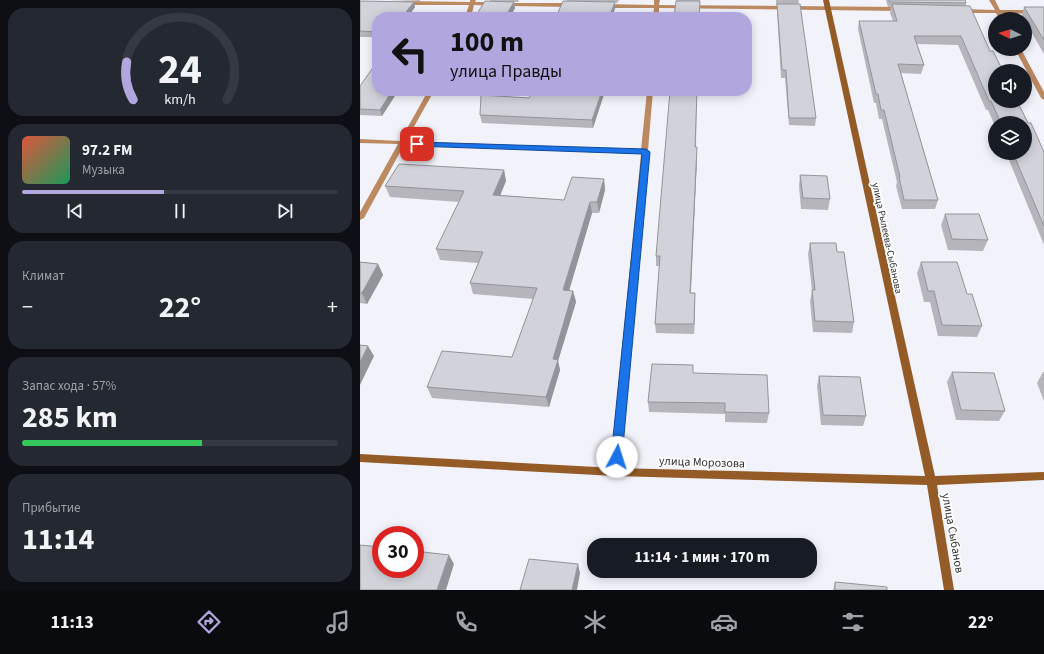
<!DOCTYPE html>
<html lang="ru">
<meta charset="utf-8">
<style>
body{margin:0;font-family:"Source Sans 3",sans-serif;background:#242831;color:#f1f3f6;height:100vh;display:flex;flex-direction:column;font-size:15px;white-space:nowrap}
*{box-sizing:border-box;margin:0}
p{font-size:13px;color:#9ea1a6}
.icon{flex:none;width:22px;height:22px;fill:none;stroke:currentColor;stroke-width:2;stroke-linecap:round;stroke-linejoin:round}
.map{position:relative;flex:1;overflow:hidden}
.sheet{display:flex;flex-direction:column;gap:8px;padding:8px;background:#0d0f14;width:360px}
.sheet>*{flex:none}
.top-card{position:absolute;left:12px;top:12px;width:380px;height:84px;border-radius:16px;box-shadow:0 2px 10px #0003;background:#b2a6df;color:#111;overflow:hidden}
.needle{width:26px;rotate:275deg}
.buttons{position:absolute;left:628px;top:12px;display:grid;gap:8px}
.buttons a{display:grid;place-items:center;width:44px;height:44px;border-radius:50%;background:#171b24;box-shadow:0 2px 10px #0003;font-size:20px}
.speed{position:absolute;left:12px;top:526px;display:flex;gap:8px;font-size:20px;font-weight:700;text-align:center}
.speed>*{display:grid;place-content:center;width:52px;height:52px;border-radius:50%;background:#171b24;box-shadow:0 2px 10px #0003;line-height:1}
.speed .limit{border:6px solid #d22;background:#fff;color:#111}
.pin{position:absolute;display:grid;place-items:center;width:34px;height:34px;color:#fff;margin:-17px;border-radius:8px;box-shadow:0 2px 6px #0006}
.me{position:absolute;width:44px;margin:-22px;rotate:5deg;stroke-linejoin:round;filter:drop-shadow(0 0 3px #0008)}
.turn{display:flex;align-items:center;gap:14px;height:84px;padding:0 12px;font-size:18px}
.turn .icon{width:52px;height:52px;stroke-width:2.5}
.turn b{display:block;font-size:28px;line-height:34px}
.big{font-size:30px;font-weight:700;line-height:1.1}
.sheet .card{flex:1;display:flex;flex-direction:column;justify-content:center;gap:6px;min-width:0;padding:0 14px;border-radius:16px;background:#242831}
.sheet .dial{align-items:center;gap:0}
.dial svg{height:104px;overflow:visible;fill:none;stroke:#363941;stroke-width:7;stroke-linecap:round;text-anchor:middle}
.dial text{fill:#f1f3f6;stroke:none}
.song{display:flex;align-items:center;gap:12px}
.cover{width:48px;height:48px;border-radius:6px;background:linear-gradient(135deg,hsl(10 70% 55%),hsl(150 70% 35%))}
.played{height:4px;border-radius:2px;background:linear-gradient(90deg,#b2a6df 45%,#363941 45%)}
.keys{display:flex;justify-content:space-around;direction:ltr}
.heat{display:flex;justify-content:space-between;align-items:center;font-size:22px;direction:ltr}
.charge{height:6px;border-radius:3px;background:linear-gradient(90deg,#34c759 57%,#363941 0)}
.trip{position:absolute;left:227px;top:538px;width:230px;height:40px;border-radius:16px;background:#171b24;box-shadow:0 2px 10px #0003;font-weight:700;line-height:40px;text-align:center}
.dock{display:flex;height:64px;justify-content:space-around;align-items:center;background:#090b0e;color:#9ea1a6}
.dock .icon{width:28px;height:28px}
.dock .on{color:#b2a6df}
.dock b{font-size:18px;color:#f1f3f6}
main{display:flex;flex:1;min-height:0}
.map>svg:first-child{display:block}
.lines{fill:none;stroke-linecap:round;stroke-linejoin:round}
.street{fill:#bc8a61;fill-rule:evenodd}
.secondary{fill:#945b27;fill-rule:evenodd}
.wall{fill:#b5b5bb}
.shaded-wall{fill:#939499}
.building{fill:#d2d3da;stroke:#939499}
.route{fill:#1a73e8;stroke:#114b97}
.labels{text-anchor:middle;stroke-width:3.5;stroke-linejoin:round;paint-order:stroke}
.street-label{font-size:10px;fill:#2f2f32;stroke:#fff}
.near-street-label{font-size:12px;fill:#2f2f32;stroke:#fff}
</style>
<main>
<section class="sheet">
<div class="card dial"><svg viewBox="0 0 100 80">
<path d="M14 69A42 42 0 1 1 86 69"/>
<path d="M14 69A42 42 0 0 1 9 40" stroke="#b2a6df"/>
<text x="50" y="56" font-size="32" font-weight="700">24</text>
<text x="50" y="72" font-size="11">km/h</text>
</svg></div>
<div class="card">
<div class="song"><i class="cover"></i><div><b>97.2 FM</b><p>Музыка</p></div></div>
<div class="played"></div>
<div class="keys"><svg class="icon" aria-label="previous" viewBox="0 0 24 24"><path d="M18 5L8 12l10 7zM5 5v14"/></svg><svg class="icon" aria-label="pause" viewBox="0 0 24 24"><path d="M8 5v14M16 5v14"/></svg><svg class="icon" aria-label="next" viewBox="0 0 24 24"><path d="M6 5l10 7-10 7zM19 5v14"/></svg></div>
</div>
<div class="card"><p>Климат</p>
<div class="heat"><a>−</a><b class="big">22°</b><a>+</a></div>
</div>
<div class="card"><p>Запас хода · 57%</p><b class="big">285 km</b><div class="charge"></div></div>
<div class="card"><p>Прибытие</p><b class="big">11:14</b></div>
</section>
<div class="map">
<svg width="684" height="590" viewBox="0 0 684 590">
<rect width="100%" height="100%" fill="#f2f2fa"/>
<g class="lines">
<path class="street" d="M110,0h6l-1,2h18l3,2 -3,2 -19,-1 -3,12h-6l4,-12h-66l-3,-2 3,-2 67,1z
M294,0h6l-1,5 242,2 3,2 -3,2 -242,-3v9h-6l1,-9h-49l-3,-2 3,-2 49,1z
M629,0h6l5,10h44v4l-43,-1 4,6h-6l-3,-6h-33l-3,-2 3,-2 32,1z
M143,3h68l3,2 -3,2 -66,-1 -3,-2z
M655,49h6l23,43v8l-3,-2z
M68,91h6l-28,50 235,9 6,-59h6l-5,59 1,2 -1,2 -28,318 -2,3 -3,1 -3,-1 -2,-3 31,-318 -237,-9 -40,73 -4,2v-8l38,-68 -38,-1v-4l40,2z"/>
<path class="secondary" d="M463,0h6l106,476 109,-4v8l-107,5 17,105h-10l-17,-105 -312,-9 -255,-14v-8l255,14 310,8z"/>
</g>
<path class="wall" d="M27,0h33v1z
M130,0h29l-1,2h-4l1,6 -5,9h-35l15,-16z
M207,0h52l-2,3h-2v6l-48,-8z
M316,0h24v4l-23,-3z
M416,0h23l-1,4 18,114 -1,8 -26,-1 -4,-47h-4l-4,-67v-6h-1z
M526,0h79l1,3v3l78,146v93l-38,-92h19v-30h-30v3l-7,-16h-2l-28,-65 -41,-1 7,21 -3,9 -20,-1 37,127 -3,9h-33l-6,-23 1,-4 -15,-63h-3l-3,-16h-2l-16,-74 1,-8h34l-3,-8 1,-6h-3z
M0,1l54,1 1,5 -7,10h-31v20h-17z
M664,7h20v47l-19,-33v-2h-1l-2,-4z
M0,86l17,5h21l-16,25 -22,-1z
M245,91l-12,37 -111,-5 -2,-8 49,-17z
M337,91l-1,56 1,10 -6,136 4,10 -1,31 -38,-1 -1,-9 5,-58h-4v-10z
M144,170l2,11 -6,14 64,5 40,-21 1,11 -6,23h-7l-23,78h4l3,11 -18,59 2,9 -11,37 -117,-9 -5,-11 85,-30 21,-58 -60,-5 -3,-11 8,-20 -38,-3 -4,-11 23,-47 -69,-5 -5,-11z
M440,175l30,24 -2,11 -27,-1 -2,-23z
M585,214l43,26 -5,11 -35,-1 -7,-25z
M450,243l27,9 17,70 -2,11 -39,-1 -3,-31 2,-10 -4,-37z
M0,262l18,2 5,11 -16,29 -7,-1z
M561,262l46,32 15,32 -5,11 -39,-1 -8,-34h-6l-7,-29z
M592,372l53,39 -6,10 -43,-1 -9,-38z
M683,372h1v29l-7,-18z
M333,373l76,40 -2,10 -42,-1v-8l-76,-2 -1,-10z
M459,376l47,40 -3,10 -42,-1 -4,-39z
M475,582l52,8h-54z"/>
<path class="shaded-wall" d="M54,2l1,5 -7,10h-6z
M154,2l1,6 -5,9h-5z
M255,2v7l-3,8h-3z
M32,91h6l-16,25 -2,-6z
M242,91h3l-12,37 -1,-8z
M337,147v10l-7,146v-10z
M144,170l2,11 -10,25 -3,-11z
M244,179l1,11 -6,23 -2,-11z
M230,202l2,11 -26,88 -3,-11z
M18,264l5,11 -16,29 -5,-11z
M213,291l3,11 -18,59 2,9 -11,37 -3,-10 7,-38z
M335,293v10l-1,31v-10z
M8,346l6,10 -14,29v-23z
M89,555l5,9 -8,26h-9z
M218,564l2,9 -3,17h-5z"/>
<path class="building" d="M529,0h76l1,3 -77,-1z
M0,1l54,1 -12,15h-25v15l-17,-1z
M125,1l29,1 -9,15h-30z
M203,1l52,1 -6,15h-53z
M316,1h24l-1,16h-25z
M417,4h23l16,114h-27l-3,-48h-4z
M532,4l78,2 20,45h3l10,20h-8v30h22l11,22h3l13,29v74l-31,-73h12v-30h-24l-10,-22h-2l-28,-65h-47l10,29 -26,-1 40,136h-34l-5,-23h1l-16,-67h-3l-3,-16h-2l-17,-73h38z
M664,7h20v33z
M17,62v29h15l-12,19 -20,-1v-23z
M172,91h70l-10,29 -112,-5 1,-20 48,3z
M310,91h27l-2,56h2l-7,146h5l-1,31h-39l5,-68h-4z
M39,164l105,6 -11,25 71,5 8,-23 32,2 -7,23h-7l-27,88 10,1 -20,68 5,1 -12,37 -119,-10 15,-36 70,6 25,-69 -67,-5 13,-31 -47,-3 28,-58 -79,-5z
M440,175l27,1 3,23 -27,-1z
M585,214h34l9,26 -36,-1z
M450,243h26l1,9h7l10,70 -39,-1 -3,-31h3z
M0,262l18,2 -16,29h-2z
M561,262h36l10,32h5l10,32 -40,-1 -8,-34h-6z
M0,345l8,1 -8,16z
M292,364l41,1v8l74,2 2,38 -44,-1v-9l-77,-1z
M592,372l42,1 11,38 -44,-1z
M459,376l41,1 6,39 -43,-1z
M0,545l21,2v22h34v-18l34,4 -12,35h-77z
M169,559l49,5 -6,26h-52z
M475,582l52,5v3h-52z"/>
<path class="route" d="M57,142l229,7 4,3 -28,305 -1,4 -4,1 -4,-1 -2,-4 31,-303 -228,-8v-3z"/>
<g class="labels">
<g class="street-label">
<text transform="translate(528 238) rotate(78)" y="4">улица Рылеева-Сыбанова</text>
</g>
<g class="near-street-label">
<text transform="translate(342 462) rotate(2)" y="4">улица Морозова</text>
<text transform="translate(593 533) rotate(80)" y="4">улица Сыбанов</text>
</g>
</g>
</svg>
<div class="buttons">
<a><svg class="needle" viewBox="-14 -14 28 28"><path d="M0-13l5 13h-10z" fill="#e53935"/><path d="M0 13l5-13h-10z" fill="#9ea1a6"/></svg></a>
<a><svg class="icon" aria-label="sound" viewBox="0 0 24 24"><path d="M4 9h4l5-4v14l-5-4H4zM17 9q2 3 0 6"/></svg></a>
<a><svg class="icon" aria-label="layers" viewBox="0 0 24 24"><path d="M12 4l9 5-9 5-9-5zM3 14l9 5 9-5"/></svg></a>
</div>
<div class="speed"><div class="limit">30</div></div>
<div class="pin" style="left:57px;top:144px;background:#d93025"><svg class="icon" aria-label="arrive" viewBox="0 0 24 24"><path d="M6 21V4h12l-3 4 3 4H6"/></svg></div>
<svg class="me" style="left:257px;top:457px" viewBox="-20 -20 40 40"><circle r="19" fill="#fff"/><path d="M0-13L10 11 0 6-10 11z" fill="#1a73e8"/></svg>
<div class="trip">11:14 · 1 мин · 170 m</div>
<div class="top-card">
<div class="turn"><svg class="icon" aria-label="left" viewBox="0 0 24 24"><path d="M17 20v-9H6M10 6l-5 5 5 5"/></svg><div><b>100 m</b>улица Правды</div></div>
</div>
</div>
</main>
<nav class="dock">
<b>11:13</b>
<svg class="icon on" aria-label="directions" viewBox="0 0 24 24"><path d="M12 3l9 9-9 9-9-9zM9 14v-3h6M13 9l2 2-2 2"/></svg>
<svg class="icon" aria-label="music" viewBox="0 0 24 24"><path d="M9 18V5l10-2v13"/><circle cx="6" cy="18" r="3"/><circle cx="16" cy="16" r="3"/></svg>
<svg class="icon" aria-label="phone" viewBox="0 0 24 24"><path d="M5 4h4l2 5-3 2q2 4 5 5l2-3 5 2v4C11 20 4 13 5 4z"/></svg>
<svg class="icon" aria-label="climate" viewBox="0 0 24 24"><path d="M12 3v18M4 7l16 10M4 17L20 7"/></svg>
<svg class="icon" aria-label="car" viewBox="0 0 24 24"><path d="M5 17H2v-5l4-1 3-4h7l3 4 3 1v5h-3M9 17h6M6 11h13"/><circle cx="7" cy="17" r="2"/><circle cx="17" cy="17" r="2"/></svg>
<svg class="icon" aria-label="filters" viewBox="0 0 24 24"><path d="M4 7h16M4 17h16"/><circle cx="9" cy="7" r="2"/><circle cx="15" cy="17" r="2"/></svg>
<b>22°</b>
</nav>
